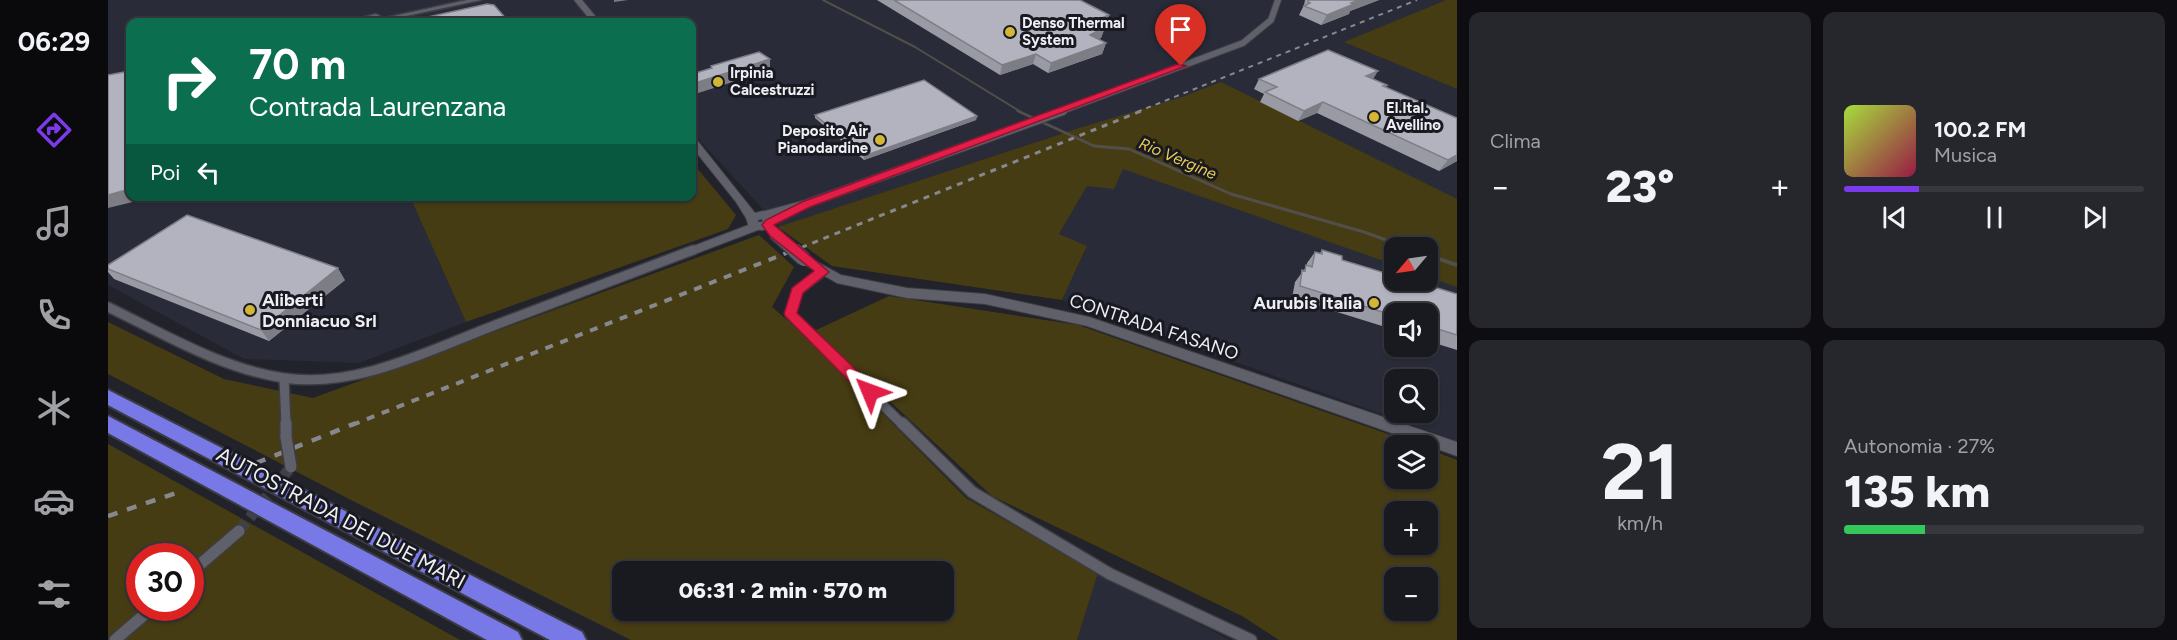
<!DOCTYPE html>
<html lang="it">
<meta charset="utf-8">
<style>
body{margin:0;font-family:Figtree,sans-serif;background:#26272d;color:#f1f3f6;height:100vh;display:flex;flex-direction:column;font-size:22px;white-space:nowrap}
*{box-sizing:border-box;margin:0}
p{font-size:20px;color:#9fa1a5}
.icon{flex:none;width:33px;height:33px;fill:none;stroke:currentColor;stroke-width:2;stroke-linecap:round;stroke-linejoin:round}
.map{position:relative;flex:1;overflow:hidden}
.sheet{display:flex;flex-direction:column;gap:12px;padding:12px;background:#0e0e12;width:720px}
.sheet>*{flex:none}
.hud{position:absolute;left:18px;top:18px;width:570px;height:183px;border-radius:12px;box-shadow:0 2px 4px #0004,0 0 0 2px #37383e;background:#0b6e4f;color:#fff;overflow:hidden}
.needle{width:39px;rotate:241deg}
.tools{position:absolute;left:1276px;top:237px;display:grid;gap:12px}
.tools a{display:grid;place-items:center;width:54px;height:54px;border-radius:12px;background:#191a20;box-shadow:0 2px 4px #0004,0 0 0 2px #37383e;font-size:30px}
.speed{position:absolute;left:18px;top:543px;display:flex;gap:12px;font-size:30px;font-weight:700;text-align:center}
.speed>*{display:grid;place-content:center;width:78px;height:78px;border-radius:50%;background:#191a20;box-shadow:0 2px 4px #0004,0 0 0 2px #37383e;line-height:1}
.speed .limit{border:9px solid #d22;background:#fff;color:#111}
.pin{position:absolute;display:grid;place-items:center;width:51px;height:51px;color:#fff;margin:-62px -26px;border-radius:50% 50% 50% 0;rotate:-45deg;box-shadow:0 0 6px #0007}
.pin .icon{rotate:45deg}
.me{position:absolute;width:66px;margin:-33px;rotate:314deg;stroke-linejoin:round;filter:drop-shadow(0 0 4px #0008)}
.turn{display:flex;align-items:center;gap:21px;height:126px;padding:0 24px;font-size:27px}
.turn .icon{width:78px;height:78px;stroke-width:2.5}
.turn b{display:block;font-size:42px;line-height:51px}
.then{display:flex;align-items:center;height:57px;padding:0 24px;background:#0003;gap:12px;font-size:22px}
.big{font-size:45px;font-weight:800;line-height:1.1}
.sheet .tile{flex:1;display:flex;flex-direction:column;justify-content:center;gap:9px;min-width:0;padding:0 21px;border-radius:12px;background:#26272d}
.sheet .dial{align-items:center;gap:0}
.dial b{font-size:78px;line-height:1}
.song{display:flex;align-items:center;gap:18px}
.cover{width:72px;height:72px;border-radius:9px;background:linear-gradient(135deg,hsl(80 70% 55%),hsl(340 70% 35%))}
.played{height:6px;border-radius:3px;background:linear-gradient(90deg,#7c3aed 25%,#37383e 25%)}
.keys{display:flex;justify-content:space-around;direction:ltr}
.heat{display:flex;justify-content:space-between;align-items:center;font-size:33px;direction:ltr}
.charge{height:9px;border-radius:4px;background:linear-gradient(90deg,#34c759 27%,#37383e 0)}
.sheet .tiles{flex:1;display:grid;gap:12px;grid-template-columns:repeat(2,1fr)}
.trip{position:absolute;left:504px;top:561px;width:342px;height:60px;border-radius:12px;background:#191a20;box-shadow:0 2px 4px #0004,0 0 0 2px #37383e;font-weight:800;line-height:60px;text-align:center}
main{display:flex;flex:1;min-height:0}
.menu{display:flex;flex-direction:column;width:108px;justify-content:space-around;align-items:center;background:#0a0a0d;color:#9fa1a5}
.menu .icon{width:42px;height:42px}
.menu .active{color:#7c3aed}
.menu b{font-size:27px;color:#f1f3f6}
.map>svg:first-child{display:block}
.built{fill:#292b39;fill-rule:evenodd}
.green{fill:#463c13;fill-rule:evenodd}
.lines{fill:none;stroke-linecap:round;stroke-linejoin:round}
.stream-far2{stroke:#524e49;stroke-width:2}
.stream-far1{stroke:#524e49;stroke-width:3}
.stream{stroke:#524e49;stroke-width:4}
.minor-tunnel{stroke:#404148;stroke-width:11;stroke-dasharray:11 6;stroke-linecap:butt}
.minor-far3-casing{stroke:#3d3d44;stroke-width:8}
.minor-far2-casing{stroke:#3d3d44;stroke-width:10}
.minor-far1-casing{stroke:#3d3d44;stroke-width:12}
.minor-casing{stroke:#3d3d44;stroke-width:14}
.tertiary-casing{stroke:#3d3d44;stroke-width:3}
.secondary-casing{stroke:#3d3d44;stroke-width:2}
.motorway-casing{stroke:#3d3d44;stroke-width:4}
.minor-far3{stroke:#5f606a;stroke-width:6}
.minor-far2{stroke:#5f606a;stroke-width:8}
.minor-far1{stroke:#5f606a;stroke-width:9}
.minor{stroke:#5f606a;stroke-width:11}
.tertiary{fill:#5f606a;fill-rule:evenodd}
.secondary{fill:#5f606a;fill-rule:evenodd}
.motorway{fill:#7878e7;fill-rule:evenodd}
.rail-far3{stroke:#87888f;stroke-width:2;stroke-dasharray:5 5;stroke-linecap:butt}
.rail-far2{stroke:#87888f;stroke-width:3;stroke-dasharray:6 6;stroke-linecap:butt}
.rail-far1{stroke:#87888f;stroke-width:4;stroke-dasharray:8 8;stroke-linecap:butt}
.rail{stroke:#87888f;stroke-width:4.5;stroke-dasharray:10 10;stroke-linecap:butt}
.minor-bridge-casing{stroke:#3d3d44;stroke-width:14;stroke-linecap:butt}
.secondary-bridge-far1-casing{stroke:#3d3d44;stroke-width:14;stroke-linecap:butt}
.secondary-bridge-casing{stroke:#3d3d44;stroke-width:16;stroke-linecap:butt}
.minor-bridge{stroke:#5f606a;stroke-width:11}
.secondary-bridge-far1{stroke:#5f606a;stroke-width:11}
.secondary-bridge{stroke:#5f606a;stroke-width:14}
.wall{fill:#999aa3}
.shaded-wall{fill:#7d7d85}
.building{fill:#b2b3be;stroke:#7d7d85;stroke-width:1.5}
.route{fill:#e11d48;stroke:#92132f;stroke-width:1.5}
.poi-dot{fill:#d3b635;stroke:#181921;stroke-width:2}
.labels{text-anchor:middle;stroke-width:6;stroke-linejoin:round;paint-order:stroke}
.far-poi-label{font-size:15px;font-weight:bold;fill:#eeeef4;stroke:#181921;text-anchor:start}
.far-water-label{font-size:16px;font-style:italic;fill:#ebcd52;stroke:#181921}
.poi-label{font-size:18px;font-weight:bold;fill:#eeeef4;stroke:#181921;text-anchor:start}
.street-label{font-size:18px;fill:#eeeef4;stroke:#181921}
.near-street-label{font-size:21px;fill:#eeeef4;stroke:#181921}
</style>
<main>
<nav class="menu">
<b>06:29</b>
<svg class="icon active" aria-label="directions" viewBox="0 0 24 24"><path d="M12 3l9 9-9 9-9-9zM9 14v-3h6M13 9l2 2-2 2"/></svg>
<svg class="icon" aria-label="music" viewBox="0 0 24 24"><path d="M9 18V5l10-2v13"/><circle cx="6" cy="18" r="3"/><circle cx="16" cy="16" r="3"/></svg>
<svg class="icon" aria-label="phone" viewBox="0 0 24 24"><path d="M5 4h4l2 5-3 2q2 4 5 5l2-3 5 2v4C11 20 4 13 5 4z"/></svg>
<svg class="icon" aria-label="climate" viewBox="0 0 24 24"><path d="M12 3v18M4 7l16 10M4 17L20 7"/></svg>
<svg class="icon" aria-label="car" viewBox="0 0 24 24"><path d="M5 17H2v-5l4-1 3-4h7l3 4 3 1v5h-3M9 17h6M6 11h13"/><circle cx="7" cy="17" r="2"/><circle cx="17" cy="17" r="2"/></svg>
<svg class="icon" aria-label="filters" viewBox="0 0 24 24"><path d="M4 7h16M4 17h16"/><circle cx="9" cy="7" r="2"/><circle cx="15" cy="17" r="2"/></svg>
</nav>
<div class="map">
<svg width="1349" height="640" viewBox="0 0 1349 640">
<rect width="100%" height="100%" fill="#21222a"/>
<path class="built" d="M0,0h1338l-101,42 112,47v352l-395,-141 25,-53 -28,-13 28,-48 -27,-52 -281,93 -87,-95v-110h-562v174l280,1 56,125 -107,41 -115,-4 -136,-74zM1287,248h33v32h-33zM1287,314h33v32h-33zM1287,380h33v32h-33z
M990,573l132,67h-153z"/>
<path class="green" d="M1338,0h11v89l-113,-47z
M1113,82l236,117v88l-29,-10v-29h-33v17l-272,-96 -9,20 -27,-3 -28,48 28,12 -25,54 -230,-34 -54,-39 298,-98 106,-32z
M584,162l44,53 -8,14 -262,93 -56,-125 282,-1z
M651,235l35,32 -22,40 36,31 158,160 132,75 -21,67h-446l-280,-140 -243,-126v-52l116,57 89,19zM514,572h322v38h-322z
M781,296l189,29 341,120 -24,1v32h33v-29l29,11v180h-178l-37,-24 -250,-120 -178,-165zM1287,512h33v32h-33zM1287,578h33v32h-33z
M0,444l352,196h-352zM32,556h50v52h-50z"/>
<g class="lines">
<path class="stream-far2" d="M715,0l92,47 106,65"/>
<path class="stream-far1" d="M910,111l76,35 35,3 102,45 133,38 44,16"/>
<path class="stream" d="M1320,255l29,10"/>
<path class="minor-tunnel" d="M131,531l52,-64"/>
<defs>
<path id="minor-far3" d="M951,112l184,-69 28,-23 7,-20"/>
<path id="minor-far2" d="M657,215l41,-11 257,-93
M581,252l68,-26"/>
<path id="minor-far1" d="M715,271l-26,20 -7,23 113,111
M0,307c56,27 114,62 176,71 73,11 148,-29 214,-54 65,-25 130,-49 195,-74
M176,378l2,47"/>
<path id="minor" d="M178,423v14
M794,423l70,69 138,82 141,66
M82,573l49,-42
M7,640l37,-32"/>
<path id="tertiary" d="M359,0h14l-103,22h-12z
M268,14l4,2 -1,2 -22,4h-12z"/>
<path id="secondary" d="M466,0h8l18,22h-8z
M584,138l4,1 59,74 8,-2 10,4 2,9c-7,8 -17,7 -26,3l-3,-9 -10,-16 -44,-55zM654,219l1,3h-5v-2z
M696,255l37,20 66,13 78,6 104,23 368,125v14l-370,-130 -102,-22 -78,-6 -70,-15 -37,-21 -2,-3 2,-3z"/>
<path id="motorway" d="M0,390l474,242 4,8h-36l-442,-235z
M0,416l410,216 4,8h-35l-379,-207z"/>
</defs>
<use href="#minor-far3" class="minor-far3-casing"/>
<use href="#minor-far2" class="minor-far2-casing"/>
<use href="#minor-far1" class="minor-far1-casing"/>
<use href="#minor" class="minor-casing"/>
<use href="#tertiary" class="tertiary-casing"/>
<use href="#secondary" class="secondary-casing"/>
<use href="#motorway" class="motorway-casing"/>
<use href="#minor-far3" class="minor-far3"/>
<use href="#minor-far2" class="minor-far2"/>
<use href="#minor-far1" class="minor-far1"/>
<use href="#minor" class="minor"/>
<use href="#tertiary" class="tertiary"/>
<use href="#secondary" class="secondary"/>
<use href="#motorway" class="motorway"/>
<path class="rail-far3" d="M1029,112l280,-112"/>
<path class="rail-far2" d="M682,252l351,-141"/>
<path class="rail-far1" d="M244,425l442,-175"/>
<path class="rail" d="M148,463l100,-40
M0,516l74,-25"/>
<defs>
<path id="minor-bridge" d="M178,437l5,30"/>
<path id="secondary-bridge-far1" d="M666,233l21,19"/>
<path id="secondary-bridge" d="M686,250l10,9"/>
</defs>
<use href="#minor-bridge" class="minor-bridge-casing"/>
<use href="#secondary-bridge-far1" class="secondary-bridge-far1-casing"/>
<use href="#secondary-bridge" class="secondary-bridge-casing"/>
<use href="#minor-bridge" class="minor-bridge"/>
<use href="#secondary-bridge-far1" class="secondary-bridge-far1"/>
<use href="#secondary-bridge" class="secondary-bridge"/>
</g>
<path class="wall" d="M769,0h203l29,15 -3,10 -3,1 2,1 -4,11 -3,1 8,4 -4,11 -54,19 -15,-9 -33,11z
M1197,0h74l-29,11 -1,3 -28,11 -22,-10 5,-10z
M1151,79h114l14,6 -1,3 71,73 -18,10 -122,-58 -19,8 -38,-19 4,-8 -10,-5z
M707,115l162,1 -1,4 -112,40 -49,-42z
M1214,250l20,10 115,34v56l-29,-9v-27h-33v16l-103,-32 3,-16 12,-16v-3l8,-11 5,1z
M0,265l237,15 -76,61 -155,-62 -6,-7z"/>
<path class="shaded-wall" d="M506,0h14l-14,2z
M1251,0h20l-29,11 -1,3 -28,11 6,-10z
M1001,15l-3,10 -16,6 3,-10z
M997,27l-4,11 -15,7 4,-10z
M998,43l-4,11 -54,19 3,-10z
M928,54l-3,10 -33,11 2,-10z
M662,59v11l-78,25v-11z
M1270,71l-6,10 -6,-5z
M1215,102l-6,11 -19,8 6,-10z
M869,116l-1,4 -112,40v-4z
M1349,155v6l-18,10 9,-11z
M22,189v7h19v2l-41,10v-13z
M230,268l7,12 -76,61 -8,-11z"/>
<path class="building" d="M786,0h186l29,15 -16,6 12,6 -15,8 16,8 -55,20 -15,-9 -34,11z
M1200,0h51l-8,3 3,1 -27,11 -23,-9 6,-3 -2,-1z
M379,4l7,1 15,17h-104z
M1220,50l50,21 -12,5 21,9 -4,1 74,32v37l-9,5 -125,-58 -19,9 -39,-19 12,-5 -18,-8z
M651,52l11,7 -78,25v-10l20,-6 -1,-2z
M22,71v118l-22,6v-120z
M816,80l53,36 -113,40 -49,-41z
M79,215l151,53 -77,62 -153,-61v-4z
M1214,250l20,6v4l53,16v4h16l46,14v41l-29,-9v-12h-33v2l-95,-30 2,-16 3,1 1,-6 6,2 3,-15 7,2z"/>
<path class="route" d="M1070,64l8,2 -376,141 -36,18 55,47 -26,21 -6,20 78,75 2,4 -2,4h-11l-78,-79 -2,-3 8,-26 22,-17 -44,-35 -8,-11 4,-5 36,-18z"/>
<g class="poi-dot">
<circle cx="902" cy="32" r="6"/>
<circle cx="610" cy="82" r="6"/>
<circle cx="1266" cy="117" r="6"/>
<circle cx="772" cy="140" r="6"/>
<circle cx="1266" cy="303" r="6"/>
<circle cx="142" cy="310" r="6"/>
</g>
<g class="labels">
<g class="far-poi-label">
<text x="914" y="28">Denso Thermal<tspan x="914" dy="17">System</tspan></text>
<text x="622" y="78">Irpinia<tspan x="622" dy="17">Calcestruzzi</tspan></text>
<text x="1278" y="113">El.Ital.<tspan x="1278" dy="17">Avellino</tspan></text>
<text x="760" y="136" text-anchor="end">Deposito Air<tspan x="760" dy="17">Pianodardine</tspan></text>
</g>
<g class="far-water-label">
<text transform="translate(1070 158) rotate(23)" y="6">Rio Vergine</text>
</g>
<g class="poi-label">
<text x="154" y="306">Aliberti<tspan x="154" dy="21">Donniacuo Srl</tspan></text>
<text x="1254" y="309" text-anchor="end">Aurubis Italia</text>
</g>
<g class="street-label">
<text transform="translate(1046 327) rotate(18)" y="6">CONTRADA FASANO</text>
</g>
<g class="near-street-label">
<text transform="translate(233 518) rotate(28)" y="7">AUTOSTRADA DEI DUE MARI</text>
</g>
</g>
</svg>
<div class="tools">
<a><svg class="needle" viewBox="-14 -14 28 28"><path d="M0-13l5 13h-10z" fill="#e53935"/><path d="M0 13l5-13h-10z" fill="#9fa1a5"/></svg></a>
<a><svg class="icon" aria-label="sound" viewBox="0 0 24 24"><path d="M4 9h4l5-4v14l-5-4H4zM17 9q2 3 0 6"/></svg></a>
<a><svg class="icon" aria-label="search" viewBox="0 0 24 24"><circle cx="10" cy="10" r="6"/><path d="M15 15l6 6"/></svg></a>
<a><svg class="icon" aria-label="layers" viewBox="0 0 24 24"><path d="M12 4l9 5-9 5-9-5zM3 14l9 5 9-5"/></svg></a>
<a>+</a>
<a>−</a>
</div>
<div class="speed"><div class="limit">30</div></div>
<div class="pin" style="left:1073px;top:66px;background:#d93025"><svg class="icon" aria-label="arrive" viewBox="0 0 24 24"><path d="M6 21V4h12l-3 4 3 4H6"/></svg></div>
<svg class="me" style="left:762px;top:392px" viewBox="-20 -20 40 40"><path d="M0-17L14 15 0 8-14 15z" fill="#e11d48" stroke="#fff" stroke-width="4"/></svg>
<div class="trip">06:31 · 2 min · 570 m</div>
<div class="hud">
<div class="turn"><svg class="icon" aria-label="right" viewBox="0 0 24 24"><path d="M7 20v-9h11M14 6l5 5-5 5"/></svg><div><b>70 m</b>Contrada Laurenzana</div></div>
<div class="then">Poi<svg class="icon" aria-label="left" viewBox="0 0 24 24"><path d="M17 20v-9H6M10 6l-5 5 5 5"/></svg></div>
</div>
</div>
<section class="sheet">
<div class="tiles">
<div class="tile"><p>Clima</p>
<div class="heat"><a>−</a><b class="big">23°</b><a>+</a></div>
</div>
<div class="tile">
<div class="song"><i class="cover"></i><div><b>100.2 FM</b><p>Musica</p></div></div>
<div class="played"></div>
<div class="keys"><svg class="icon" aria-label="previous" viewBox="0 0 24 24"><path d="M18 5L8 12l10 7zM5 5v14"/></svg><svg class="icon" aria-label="pause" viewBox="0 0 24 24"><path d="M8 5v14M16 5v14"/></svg><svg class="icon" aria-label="next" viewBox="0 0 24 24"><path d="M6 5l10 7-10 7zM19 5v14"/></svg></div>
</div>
<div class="tile dial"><b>21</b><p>km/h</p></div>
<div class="tile"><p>Autonomia · 27%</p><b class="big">135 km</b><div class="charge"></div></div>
</div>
</section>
</main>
